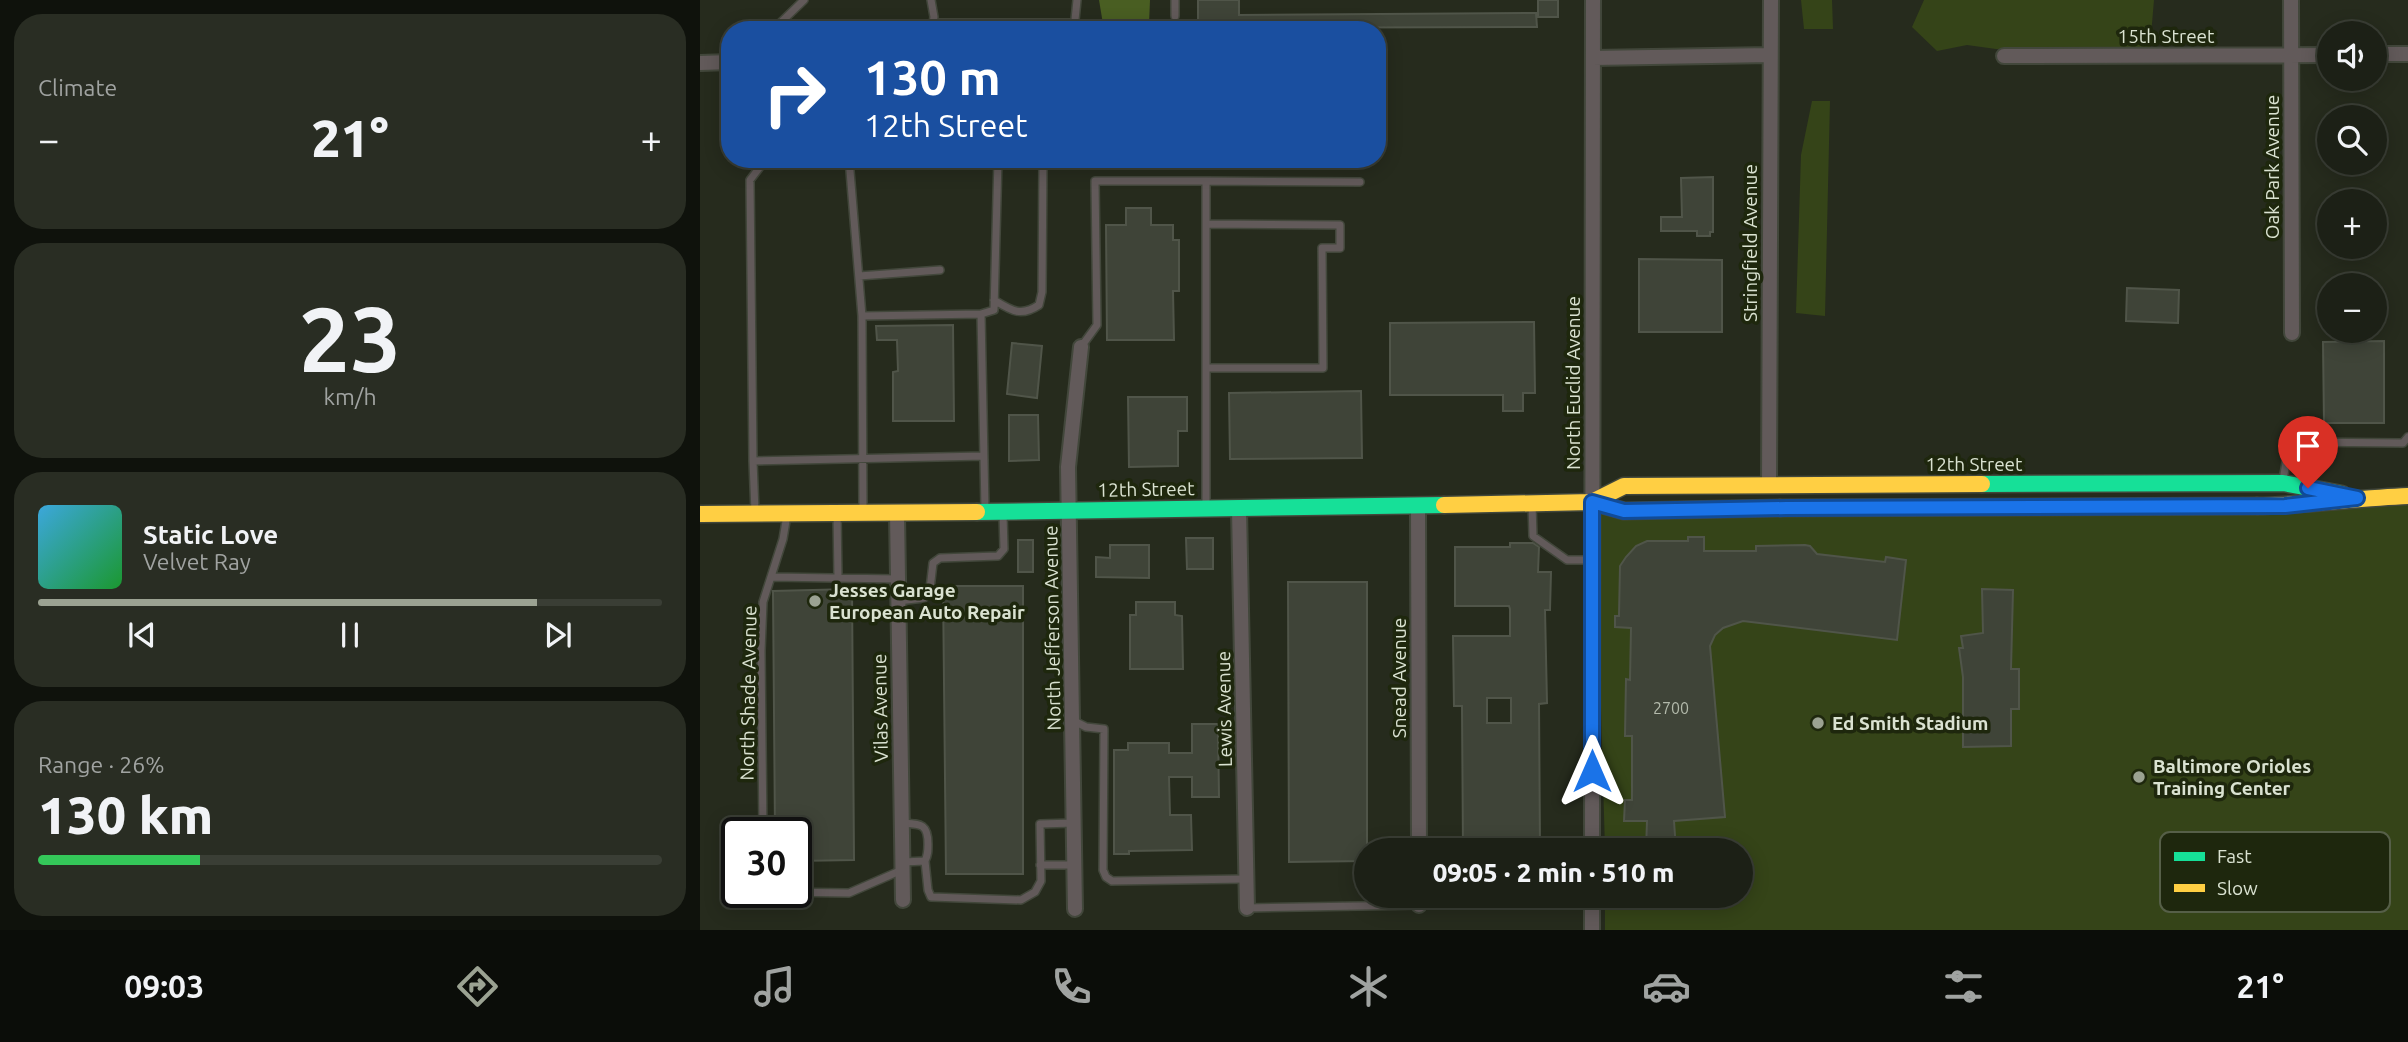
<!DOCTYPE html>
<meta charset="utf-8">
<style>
body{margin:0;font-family:Ubuntu,sans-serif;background:#292d23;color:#f1f3f6;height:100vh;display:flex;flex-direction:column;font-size:26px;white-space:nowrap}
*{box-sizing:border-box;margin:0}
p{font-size:23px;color:#a0a3a1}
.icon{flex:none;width:38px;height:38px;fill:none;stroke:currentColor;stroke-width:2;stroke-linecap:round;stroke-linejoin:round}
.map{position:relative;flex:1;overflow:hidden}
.side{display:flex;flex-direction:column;gap:14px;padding:14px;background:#0f120c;width:700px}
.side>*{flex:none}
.banner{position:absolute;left:21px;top:21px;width:665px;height:147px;border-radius:28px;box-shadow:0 4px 18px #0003,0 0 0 2px #3a3e35;background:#1a4fa0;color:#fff;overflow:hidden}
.buttons{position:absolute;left:1617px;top:21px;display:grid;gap:14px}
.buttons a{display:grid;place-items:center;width:70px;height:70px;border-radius:50%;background:#1c2016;box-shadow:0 4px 18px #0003,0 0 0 2px #3a3e35;font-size:35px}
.speed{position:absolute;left:21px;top:817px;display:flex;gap:14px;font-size:35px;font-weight:700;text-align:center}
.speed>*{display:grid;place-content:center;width:91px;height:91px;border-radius:50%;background:#1c2016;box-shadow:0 4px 18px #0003,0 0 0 2px #3a3e35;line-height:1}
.speed .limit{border:4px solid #111;border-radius:10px;background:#fff;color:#111}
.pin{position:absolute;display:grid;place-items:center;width:60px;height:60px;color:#fff;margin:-72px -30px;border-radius:50% 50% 50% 0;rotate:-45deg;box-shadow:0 0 7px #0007}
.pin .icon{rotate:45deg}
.me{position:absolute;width:77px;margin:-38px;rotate:0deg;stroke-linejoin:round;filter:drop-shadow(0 0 5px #0008)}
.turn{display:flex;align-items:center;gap:24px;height:147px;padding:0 28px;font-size:32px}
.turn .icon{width:91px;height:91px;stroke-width:2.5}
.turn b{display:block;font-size:49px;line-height:60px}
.big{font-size:52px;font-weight:800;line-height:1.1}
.side .card{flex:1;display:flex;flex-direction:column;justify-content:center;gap:10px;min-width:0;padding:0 24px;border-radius:28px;background:#292d23}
.side .dial{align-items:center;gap:0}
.dial b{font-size:91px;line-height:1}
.song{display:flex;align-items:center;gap:21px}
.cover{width:84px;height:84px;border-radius:10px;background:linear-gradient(135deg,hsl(200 70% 55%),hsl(130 70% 35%))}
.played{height:7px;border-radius:4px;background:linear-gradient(90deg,#9ba292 80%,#3a3e35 80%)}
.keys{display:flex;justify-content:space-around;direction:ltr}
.heat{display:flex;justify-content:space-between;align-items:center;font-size:38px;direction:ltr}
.charge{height:10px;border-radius:5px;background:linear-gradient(90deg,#34c759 26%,#3a3e35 0)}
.trip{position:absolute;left:654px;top:838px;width:399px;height:70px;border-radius:35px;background:#1c2016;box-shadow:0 4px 18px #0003,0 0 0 2px #3a3e35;font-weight:800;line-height:70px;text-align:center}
.menu{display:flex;height:112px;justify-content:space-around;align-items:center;background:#0b0d09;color:#a0a3a1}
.menu .icon{width:49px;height:49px}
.menu .active{color:#9ba292}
.menu b{font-size:32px;color:#f1f3f6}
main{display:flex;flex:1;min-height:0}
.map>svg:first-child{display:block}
.green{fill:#354418}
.water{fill:#495e22}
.building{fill:#3f4438;stroke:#505549;stroke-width:2;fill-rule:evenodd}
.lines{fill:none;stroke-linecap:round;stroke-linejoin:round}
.lane-casing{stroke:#42473b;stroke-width:10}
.street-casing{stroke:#42473b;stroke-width:18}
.fast-casing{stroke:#42473b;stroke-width:19}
.slow-casing{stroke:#42473b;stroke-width:19}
.lane{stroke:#625a5a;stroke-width:7}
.street{stroke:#625a5a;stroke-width:14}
.fast{stroke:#16e098;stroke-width:16}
.slow{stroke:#ffcf43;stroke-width:16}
.route-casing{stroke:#114b97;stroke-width:18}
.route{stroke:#1a73e8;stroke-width:12}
.poi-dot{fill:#9ba292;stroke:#1e270d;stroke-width:2.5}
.labels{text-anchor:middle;stroke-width:7;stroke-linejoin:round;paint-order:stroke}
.number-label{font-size:16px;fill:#b3baab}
.street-label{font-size:19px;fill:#dae2d1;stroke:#1e270d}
.poi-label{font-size:19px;font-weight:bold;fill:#dae2d1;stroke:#1e270d;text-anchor:start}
.key{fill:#1e270d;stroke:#565f48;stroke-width:2}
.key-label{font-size:19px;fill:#dae2d1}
</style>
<main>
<section class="side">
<div class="card"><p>Climate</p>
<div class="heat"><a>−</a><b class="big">21°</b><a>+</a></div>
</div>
<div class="card dial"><b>23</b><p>km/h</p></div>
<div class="card">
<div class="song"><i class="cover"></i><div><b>Static Love</b><p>Velvet Ray</p></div></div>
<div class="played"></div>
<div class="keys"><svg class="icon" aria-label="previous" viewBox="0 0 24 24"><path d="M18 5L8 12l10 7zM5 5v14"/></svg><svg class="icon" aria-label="pause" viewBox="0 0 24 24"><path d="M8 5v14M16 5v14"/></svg><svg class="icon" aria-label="next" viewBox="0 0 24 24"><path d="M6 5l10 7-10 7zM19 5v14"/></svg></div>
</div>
<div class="card"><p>Range · 26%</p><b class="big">130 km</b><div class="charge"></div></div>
</section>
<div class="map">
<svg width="1708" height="930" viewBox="0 0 1708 930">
<rect width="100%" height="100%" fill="#262b1d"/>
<path class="green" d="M1101,0h31l1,29h-29z
M1224,0h230l-4,47 -154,2 -29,-4 -30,6 -25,-24z
M1112,101h18l-5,215 -29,-3 5,-158z
M1708,505v425h-803v-34h136v-46h-136l-5,-178v-159z"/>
<path class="water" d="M399,0h51l-1,24 -23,6h-22z"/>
<path class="building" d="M498,0h41v15l297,-2 1,14 -339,1z
M838,0h20v17h-20z
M1013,177v55h-3v4h-13v-5h-36v-14h21l-1,-39z
M426,208h25v17h22v15h6v51h-6l1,49h-67l-1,-115h20z
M939,259l83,1v72h-83z
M1427,288l52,2 -1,33 -52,-2z
M834,322l1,71h-12v18h-20v-16h-113v-72z
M253,325l1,96h-61v-49l5,-1 -1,-31h-20l-1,-14z
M1684,341v82h-60l-1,-81z
M312,343l30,3 -5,52 -30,-4z
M661,391l1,67 -132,1 -1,-66z
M428,397h59v34h-9v35l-49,1z
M309,415h29l1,45 -30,1z
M988,537h16v14h52v-5l49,-1 5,1 7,8 68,8 1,-5 20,3 -9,80 -154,-19 -20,7 -8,7 -5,11 15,171 -51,4 2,29h-30l1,-29h-23l1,-21h7v-64h-7l1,-57 4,1 1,-52 -16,-1v-11h4l1,-50 6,-9 10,-11 11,-5h41z
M486,538h27v31h-26z
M318,540h15v32h-15z
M810,543h23l6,4 -1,25h13l-1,38h-5l2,93 -8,1 1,146h-77l-1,-144h-8l-1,-70h57v-27l-1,-3h-54v-59h55zM787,698h24v25h-24z
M410,545h39v33l-53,-1v-20l14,1z
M588,582h79v279l-78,1z
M243,586h80v288h-77z
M152,589l2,271 -58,1v-28h-21l-2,-242z
M1282,589l31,1 -2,79h8v40h-8v37l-48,1v-70l-4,-29h4l-2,-12 22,-3z
M436,602h39v13l7,1 1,53h-53v-54h6z
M492,724h26l1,73h-27v-20h-23l1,38h21l1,35 -63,1v3h-15v-104h14v-7h41v10h23z"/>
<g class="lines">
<defs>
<path id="lane" d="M231,0l3,17 -2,13
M475,0v16
M233,23h142
M73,30l31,-30
M374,30l3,-30
M66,159l-16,21 3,281 231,-5
M149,159l13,157 119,-2 4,195
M506,224l134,1v23h-18l1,120h-117
M159,276l81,-6
M294,300c18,11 27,17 45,5l3,-13 1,-133
M281,314l13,-4 4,-151
M162,316l1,194
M381,347l16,-22 -2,-144h111
M53,461l2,51
M1583,480l5,-29 10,-9 105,1 5,-6
M832,504l1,32 34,24h25
M506,505v-324l154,1
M137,514l1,64
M72,577l125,2
M198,601l26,-3 6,-9 3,-26 7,-5 58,-2 6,-7 -1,-35
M372,720l14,7 18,2 -1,141 3,7 6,4 134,-2
M202,823c18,1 26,0 26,21 0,7 0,11 -3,17l-22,1
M63,833l-2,-182 2,-49 20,-63 4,-24
M225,861l3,29 3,7 90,3 14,-8 6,-11 -1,-57 34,-1
M340,865h34
M82,892l67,1 53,-23
M547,908l172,-3"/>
<path id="street" d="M1591,0l1,333
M1675,54h33
M1304,56l325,-1
M893,58l177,-3
M0,63l30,-1
M1069,485l2,-485
M718,506l1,344
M539,509l8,399
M197,514l6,386
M892,850l1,-850
M719,896v9
M892,896v34
M375,909l-7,-442 13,-120"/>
<path id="fast" d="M1282,484l301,-1 59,11
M1080,508l477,-2
M277,512l467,-7"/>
<path id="slow" d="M892,502l32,-16 358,-2
M744,505l148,-3 32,9 156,-3
M1557,506c51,-1 101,-8 151,-10
M0,514l277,-2"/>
</defs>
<use href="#lane" class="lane-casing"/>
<use href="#street" class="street-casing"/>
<use href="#fast" class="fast-casing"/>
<use href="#slow" class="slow-casing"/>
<use href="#lane" class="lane"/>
<use href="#street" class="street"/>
<use href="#fast" class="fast"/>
<use href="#slow" class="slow"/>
</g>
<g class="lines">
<defs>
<path id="route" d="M892,771v-269l32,9 162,-3 499,-2 72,-8 -49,-10"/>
</defs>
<use href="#route" class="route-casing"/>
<use href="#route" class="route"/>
</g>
<g class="poi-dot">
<circle cx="115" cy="601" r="7"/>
<circle cx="1118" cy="723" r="7"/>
<circle cx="1439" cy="777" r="7"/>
</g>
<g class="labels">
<g class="number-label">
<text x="971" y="714">2700</text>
</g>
<g class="street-label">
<text x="1466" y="43">15th Street</text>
<text transform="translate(1572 167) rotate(-90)" y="7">Oak Park Avenue</text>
<text transform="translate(1050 243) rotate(-90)" y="7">Stringfield Avenue</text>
<text transform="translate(873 383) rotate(-90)" y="7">North Euclid Avenue</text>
<text x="1274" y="471">12th Street</text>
<text transform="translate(446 489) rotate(-1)" y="7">12th Street</text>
<text transform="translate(352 628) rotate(-91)" y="7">North Jefferson Avenue</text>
<text transform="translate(699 678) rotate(-90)" y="7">Snead Avenue</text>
<text transform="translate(48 693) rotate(-89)" y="7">North Shade Avenue</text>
<text transform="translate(180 708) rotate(-91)" y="7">Vilas Avenue</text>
<text transform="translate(524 709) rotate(-91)" y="7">Lewis Avenue</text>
</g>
<g class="poi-label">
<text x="129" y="597">Jesses Garage<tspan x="129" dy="22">European Auto Repair</tspan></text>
<text x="1132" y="730">Ed Smith Stadium</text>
<text x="1453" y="773">Baltimore Orioles<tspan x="1453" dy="22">Training Center</tspan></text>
</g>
</g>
<rect x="1460" y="832" width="230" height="80" rx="10" class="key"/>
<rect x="1474" y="852" width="31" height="9" fill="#16e098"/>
<rect x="1474" y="884" width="31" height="8" fill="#ffcf43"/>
<g class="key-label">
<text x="1517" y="863">Fast</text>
<text x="1517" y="895">Slow</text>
</g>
</svg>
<div class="buttons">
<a><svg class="icon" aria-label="sound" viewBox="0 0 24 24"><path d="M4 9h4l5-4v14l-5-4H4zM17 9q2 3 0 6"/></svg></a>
<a><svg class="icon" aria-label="search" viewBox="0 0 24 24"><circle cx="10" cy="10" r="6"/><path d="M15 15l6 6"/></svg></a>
<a>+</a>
<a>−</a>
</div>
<div class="speed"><div class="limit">30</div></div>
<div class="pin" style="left:1608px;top:488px;background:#d93025"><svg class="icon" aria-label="arrive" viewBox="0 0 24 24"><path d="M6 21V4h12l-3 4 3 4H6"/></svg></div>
<svg class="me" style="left:892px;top:771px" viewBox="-20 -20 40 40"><path d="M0-17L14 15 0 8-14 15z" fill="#1a73e8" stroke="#fff" stroke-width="4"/></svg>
<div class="trip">09:05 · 2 min · 510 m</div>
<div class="banner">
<div class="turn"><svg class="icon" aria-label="right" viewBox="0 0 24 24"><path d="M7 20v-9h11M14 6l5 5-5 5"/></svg><div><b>130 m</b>12th Street</div></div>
</div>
</div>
</main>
<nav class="menu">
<b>09:03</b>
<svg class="icon active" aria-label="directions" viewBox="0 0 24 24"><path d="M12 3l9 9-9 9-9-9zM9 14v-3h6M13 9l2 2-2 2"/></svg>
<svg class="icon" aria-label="music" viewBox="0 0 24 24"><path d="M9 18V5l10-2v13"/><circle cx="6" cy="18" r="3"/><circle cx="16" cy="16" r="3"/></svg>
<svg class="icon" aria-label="phone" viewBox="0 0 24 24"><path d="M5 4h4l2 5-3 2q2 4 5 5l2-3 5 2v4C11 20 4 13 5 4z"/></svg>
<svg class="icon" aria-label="climate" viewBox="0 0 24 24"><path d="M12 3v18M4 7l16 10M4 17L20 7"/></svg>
<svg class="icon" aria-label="car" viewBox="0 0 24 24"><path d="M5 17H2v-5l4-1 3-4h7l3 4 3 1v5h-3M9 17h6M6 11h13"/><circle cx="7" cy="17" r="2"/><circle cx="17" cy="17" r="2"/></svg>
<svg class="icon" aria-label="filters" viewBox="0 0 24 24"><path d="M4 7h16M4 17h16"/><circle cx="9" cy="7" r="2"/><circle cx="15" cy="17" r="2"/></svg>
<b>21°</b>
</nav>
